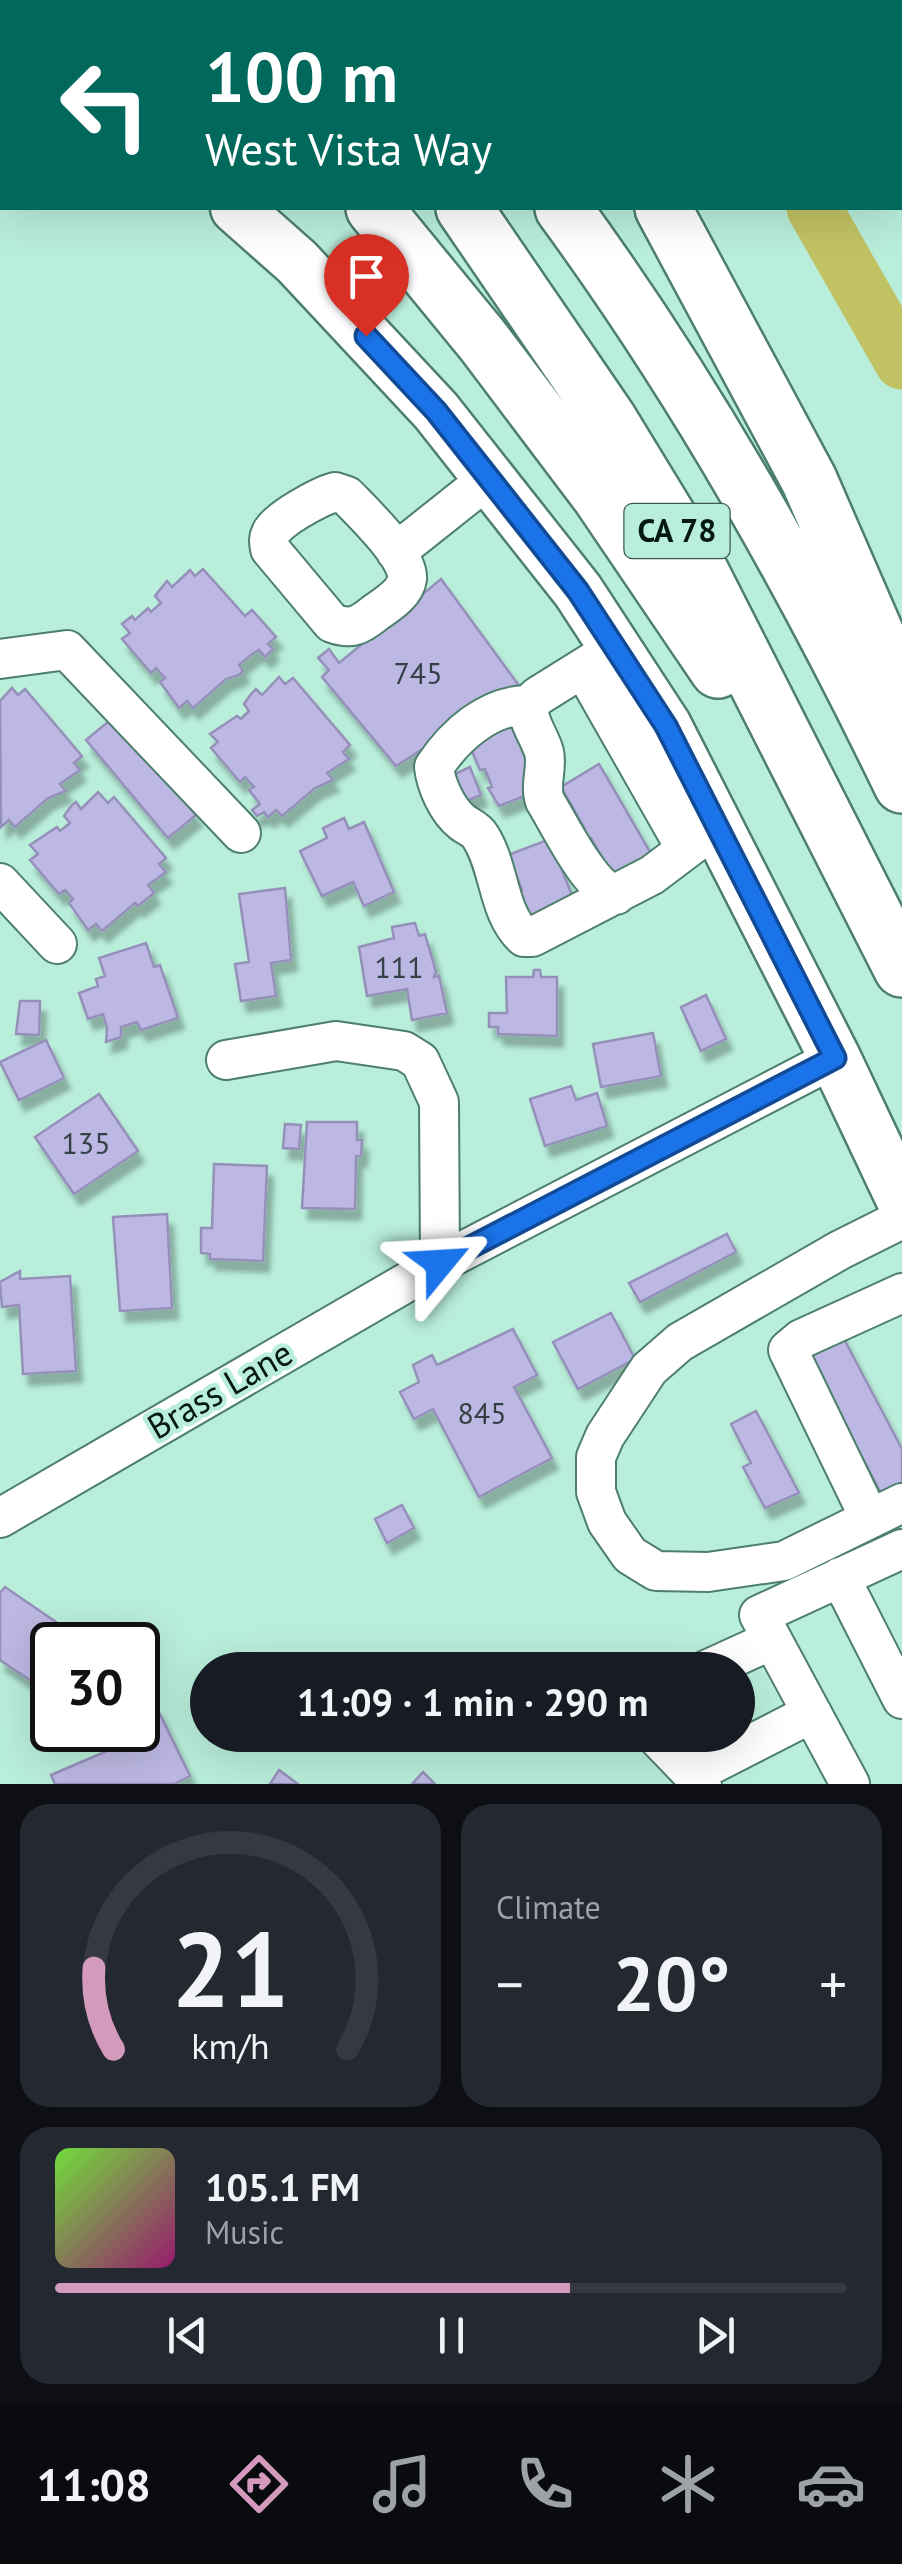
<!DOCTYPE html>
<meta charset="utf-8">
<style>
body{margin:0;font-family:"PT Sans",sans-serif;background:#242831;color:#f1f3f6;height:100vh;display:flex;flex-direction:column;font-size:38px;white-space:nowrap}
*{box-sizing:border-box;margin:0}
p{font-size:32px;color:#9ea1a6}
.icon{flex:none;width:55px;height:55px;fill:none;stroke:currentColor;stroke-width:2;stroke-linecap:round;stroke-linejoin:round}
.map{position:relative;height:1784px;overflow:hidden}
.drawer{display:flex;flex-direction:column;gap:20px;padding:20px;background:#0d0f14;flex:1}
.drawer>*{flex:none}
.banner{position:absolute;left:0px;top:0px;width:902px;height:210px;box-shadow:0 10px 40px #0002;background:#00695c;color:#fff;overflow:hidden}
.speed{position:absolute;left:30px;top:1622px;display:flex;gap:20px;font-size:50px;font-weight:700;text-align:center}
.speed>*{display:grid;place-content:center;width:130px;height:130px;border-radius:50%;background:#171b24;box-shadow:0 10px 40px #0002;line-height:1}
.speed .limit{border:5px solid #111;border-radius:15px;background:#fff;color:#111}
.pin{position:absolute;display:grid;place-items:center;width:85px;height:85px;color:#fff;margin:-102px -42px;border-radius:50% 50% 50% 0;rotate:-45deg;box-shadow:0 0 10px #0007}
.pin .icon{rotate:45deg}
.me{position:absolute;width:110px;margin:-55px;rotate:63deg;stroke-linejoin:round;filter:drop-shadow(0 0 8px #0008)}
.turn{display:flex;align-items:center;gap:35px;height:210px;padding:0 40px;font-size:45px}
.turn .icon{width:130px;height:130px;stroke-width:2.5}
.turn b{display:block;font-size:70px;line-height:85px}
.big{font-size:75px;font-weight:600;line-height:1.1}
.drawer .tile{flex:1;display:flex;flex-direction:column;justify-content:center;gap:15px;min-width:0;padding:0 35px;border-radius:30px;background:#242831}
.drawer .dial{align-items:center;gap:0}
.dial svg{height:260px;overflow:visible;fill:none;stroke:#363941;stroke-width:7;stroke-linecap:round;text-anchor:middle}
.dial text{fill:#f1f3f6;stroke:none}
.song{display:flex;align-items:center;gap:30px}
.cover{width:120px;height:120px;border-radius:15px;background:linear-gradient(135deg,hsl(100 70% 55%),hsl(320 70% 35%))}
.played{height:10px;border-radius:5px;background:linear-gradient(90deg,#d39abd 65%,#363941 65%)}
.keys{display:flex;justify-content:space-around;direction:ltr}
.heat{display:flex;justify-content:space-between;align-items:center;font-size:55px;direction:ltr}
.drawer .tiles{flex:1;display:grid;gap:20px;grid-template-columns:1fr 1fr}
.tile:last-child{grid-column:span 2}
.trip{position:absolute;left:190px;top:1652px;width:565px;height:100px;border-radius:50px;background:#171b24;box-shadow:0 10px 40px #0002;font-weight:600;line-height:100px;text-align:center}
.dock{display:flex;height:160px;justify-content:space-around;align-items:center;background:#090b0e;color:#9ea1a6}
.dock .icon{width:70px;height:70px}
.dock .current{color:#d39abd}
.dock b{font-size:45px;color:#f1f3f6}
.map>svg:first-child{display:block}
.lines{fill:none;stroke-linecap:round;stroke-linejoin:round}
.river{stroke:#c1c264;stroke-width:55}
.building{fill:#bcb8e3;stroke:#9490b9;stroke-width:2.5;filter:url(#shadow)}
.minor-casing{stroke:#4d7f6d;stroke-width:42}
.major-casing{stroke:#4d7f6d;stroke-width:55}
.highway-casing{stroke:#4d7f6d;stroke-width:60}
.minor{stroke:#fff;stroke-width:38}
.major{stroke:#fff;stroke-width:50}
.highway{stroke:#fff;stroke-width:55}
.route-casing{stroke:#114b97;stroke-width:25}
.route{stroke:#1a73e8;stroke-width:18}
.labels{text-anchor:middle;stroke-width:9;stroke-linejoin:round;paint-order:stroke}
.number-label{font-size:30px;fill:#334146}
.shield{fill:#b9eeda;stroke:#3b594e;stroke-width:2.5}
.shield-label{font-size:32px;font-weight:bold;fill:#051912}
.street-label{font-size:35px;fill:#051912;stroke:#b9eeda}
</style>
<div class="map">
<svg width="902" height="1784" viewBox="0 0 902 1784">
<defs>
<filter id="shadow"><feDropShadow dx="6" dy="11" stdDeviation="2.5" flood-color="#0004"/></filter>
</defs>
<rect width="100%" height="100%" fill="#b9eeda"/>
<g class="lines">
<path class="river" d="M697,0l1,2
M814,208l88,154"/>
</g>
<path class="building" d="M203,569l42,47 7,-6 24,27 -8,7 5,5 -8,8 -6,-7 -8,5 -12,10 4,6 -4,4 -13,4 -33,29 -6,-7 -8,7 -19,-26 5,-4 -9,-10 -5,5 -29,-34 8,-6 -8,-9 10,-8 3,4 13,-12 3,4 10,-9 -6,-7 12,-15 5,6 18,-17 5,6z
M441,579l79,108 -124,79 -74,-89 7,-7 -11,-12 11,-9 10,14z
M279,677l6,7 8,-6 57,67 -7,7 6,7 -22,14 6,7 -18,8 -33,28 -6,-6 -8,7 -4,-5 -7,4 -5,-6 8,-6 -11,-14 5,-3 -9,-10 -5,5 -29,-34 7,-6 -8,-8 27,-18 4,3 8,-8 -5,-7 7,-10 5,-5 6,6z
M12,688l6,7 7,-6 57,67 -8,7 6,7 -20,14 6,7 -18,7 -33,29 -6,-7 -8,7 -1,-126z
M511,716l23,57 -2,20 -33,13 -11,-18 4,-1 -7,-18 -5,1 -9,-21z
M114,717l82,98 -28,23 -82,-98z
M599,764l54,93 -38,22 -24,-41 -5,2 -6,-8 5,-3 -24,-42z
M470,767l11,28 -17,7 -11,-27z
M98,792l10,11 6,-6 52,61 -7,6 7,8 -18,13 6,8 -16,13 -3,-3 -33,28 -6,-7 -8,6 -19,-27 4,-4 -8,-9 -6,4 -29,-34 8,-6 -8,-9 27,-18 3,4 10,-8 -6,-7 7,-10 5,-4 5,7z
M344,818l5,11 15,-7 30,70 -30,14 -11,-24 -31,14 -22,-45 27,-13 -4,-10z
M550,839l26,67 -39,16 -12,-11 -8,-19 5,-2 -14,-35z
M285,888l6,72 -20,3 5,33 -35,5 -6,-37 14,-2 -10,-68z
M415,923l4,13 6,-2 11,38 -2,5 5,-1 8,37 -35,7 -5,-31 -40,7 -8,-49 35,-9 -2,-11z
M146,943l8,24 6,-2 18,53 -37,12 -4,-8 -16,5v10l-15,5 1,-14 -4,-14 -15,5 -9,-26 19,-7 -2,-7 9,-3 -6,-18z
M534,970h6l1,7h16v59l-59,-2v-7h-9v-14h18l-1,-36h27z
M706,995l20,44 -25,12 -20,-44z
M20,1001h20l-1,34 -23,-1z
M653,1033l8,43 -60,11 -8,-43z
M46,1040l18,38 -45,22 -19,-38z
M571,1086l5,14 21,-7 10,33 -62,20 -15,-47z
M99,1094l39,57 -64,43 -39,-57z
M307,1122h50v18h5l-1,16h-5l-1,53 -53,-1z
M285,1124l16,1 -2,24 -16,-1z
M214,1164l53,2 -4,95 -53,-2v-5l-9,-1v-25h11z
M167,1214l5,94 -52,3 -7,-94z
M727,1234l9,18 -96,50 -11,-19z
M20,1271v8l50,-3 6,95 -53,3 -4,-69 -17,2 -2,-25z
M611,1313l24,46 -57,30 -25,-47z
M836,1324l66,125v45l-16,9 -84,-161z
M513,1329l24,46 -23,12 38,71 -73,39 -46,-88 -19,10 -14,-27 19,-10 -6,-17 19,-10 5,10z
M756,1411l43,82 -34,15 -22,-41 8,-4 -20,-39z
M402,1505l12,23 -27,15 -12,-24z
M5,1587l73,50 -4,6 3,2h-25v50l-52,-35v-67z
M156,1706l34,70 -16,8h-119l-4,-9 63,-27 -8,-18h32v-15z
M279,1770l19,14h-28z
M423,1772l12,12h-23z"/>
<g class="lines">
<defs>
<path id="minor" d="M335,492l12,4c15,16 63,61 60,83 -2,15 -21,26 -32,34 -16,13 -24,17 -43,10l-62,-74c-1,-7 -2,-10 1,-16 6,-14 50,-37 64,-41z
M396,552l93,-74
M615,648l-77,48 -10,9c0,19 11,30 16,47 4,16 -5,33 1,49 15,24 44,87 71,94
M0,659l67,-9 174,183
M583,668l103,181
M528,705c-39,0 -73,30 -94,62 2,18 13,43 28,55 6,5 14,7 18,14 20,30 17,76 44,101h8l120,-62 65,-49
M0,883l57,61
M226,1060l110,-19 68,10 16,10 19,41 1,161
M902,1219l-62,31 -160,92 -31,27 -44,67 -9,21v35l11,30 23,33 26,16 52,1 76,-11 118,-58
M0,1518l440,-255 395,-205
M870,1519l-82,-169 13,-11 101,-46
M840,1577l62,122
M706,1670l66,-30
M655,1735l47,49
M693,1774l119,-61
M850,1784l-91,-169 143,-66"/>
<path id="major" d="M824,0l1,2
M877,0l1,2
M0,15l2,2
M900,42l2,3
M900,130l2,3
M236,208l61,54 139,149 142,180 88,135 169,332 67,142"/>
<path id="highway" d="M41,0l2,2
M211,0l2,2
M310,0l2,2
M411,0l2,2
M536,0l1,2
M374,208l109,133 117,155 118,174
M464,208l145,212 86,141 207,408
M563,208c133,182 241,374 339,577
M663,208l146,272 93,214"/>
</defs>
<use href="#minor" class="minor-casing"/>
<use href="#major" class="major-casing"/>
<use href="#highway" class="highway-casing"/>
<use href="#minor" class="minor"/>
<use href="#major" class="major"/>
<use href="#highway" class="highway"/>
</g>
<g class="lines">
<defs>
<path id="route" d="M366,336l70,75 142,180 88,135 169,332 -395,205"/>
</defs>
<use href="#route" class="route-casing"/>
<use href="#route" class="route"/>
</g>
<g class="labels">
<g class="number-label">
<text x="418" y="684">745</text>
<text x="399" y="978">111</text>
<text x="86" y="1154">135</text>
<text x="482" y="1424">845</text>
</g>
<rect class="shield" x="624.5" y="504" width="105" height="54" rx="8"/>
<g class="shield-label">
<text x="677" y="542">CA 78</text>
</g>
<g class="street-label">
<text transform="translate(220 1390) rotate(-30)" y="12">Brass Lane</text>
</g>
</g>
</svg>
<div class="speed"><div class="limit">30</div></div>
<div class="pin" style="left:366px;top:336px;background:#d93025"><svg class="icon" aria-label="arrive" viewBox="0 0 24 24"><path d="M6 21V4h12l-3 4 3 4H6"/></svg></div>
<svg class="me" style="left:440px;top:1263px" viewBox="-20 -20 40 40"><path d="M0-17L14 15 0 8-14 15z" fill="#1a73e8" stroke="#fff" stroke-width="4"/></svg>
<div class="trip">11:09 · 1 min · 290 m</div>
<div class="banner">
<div class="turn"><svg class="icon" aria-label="left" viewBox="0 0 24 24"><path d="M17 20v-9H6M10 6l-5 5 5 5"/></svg><div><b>100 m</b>West Vista Way</div></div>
</div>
</div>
<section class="drawer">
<div class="tiles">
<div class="tile dial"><svg viewBox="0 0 100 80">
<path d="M14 69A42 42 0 1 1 86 69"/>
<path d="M14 69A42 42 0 0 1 8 44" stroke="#d39abd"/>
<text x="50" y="56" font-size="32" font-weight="700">21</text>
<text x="50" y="72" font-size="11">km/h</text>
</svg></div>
<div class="tile"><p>Climate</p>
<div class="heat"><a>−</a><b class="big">20°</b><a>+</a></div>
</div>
<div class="tile">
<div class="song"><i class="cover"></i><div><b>105.1 FM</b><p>Music</p></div></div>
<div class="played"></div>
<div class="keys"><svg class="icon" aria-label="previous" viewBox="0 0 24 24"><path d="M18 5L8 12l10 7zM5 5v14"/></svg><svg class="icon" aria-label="pause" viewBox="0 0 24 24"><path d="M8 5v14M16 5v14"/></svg><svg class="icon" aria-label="next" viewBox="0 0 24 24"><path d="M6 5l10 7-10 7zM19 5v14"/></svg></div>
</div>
</div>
</section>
<nav class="dock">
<b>11:08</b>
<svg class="icon current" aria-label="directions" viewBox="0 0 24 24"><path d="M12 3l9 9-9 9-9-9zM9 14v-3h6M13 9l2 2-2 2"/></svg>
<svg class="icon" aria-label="music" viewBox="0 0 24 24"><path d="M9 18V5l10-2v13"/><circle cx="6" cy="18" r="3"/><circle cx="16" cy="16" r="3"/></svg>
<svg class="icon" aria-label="phone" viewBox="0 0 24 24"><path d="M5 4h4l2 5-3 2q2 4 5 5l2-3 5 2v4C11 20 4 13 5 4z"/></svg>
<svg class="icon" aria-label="climate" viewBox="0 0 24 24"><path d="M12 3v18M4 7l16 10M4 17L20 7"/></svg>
<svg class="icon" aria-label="car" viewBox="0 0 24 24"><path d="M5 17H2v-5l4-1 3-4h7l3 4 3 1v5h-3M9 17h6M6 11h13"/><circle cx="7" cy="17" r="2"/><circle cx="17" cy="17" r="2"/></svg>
</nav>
